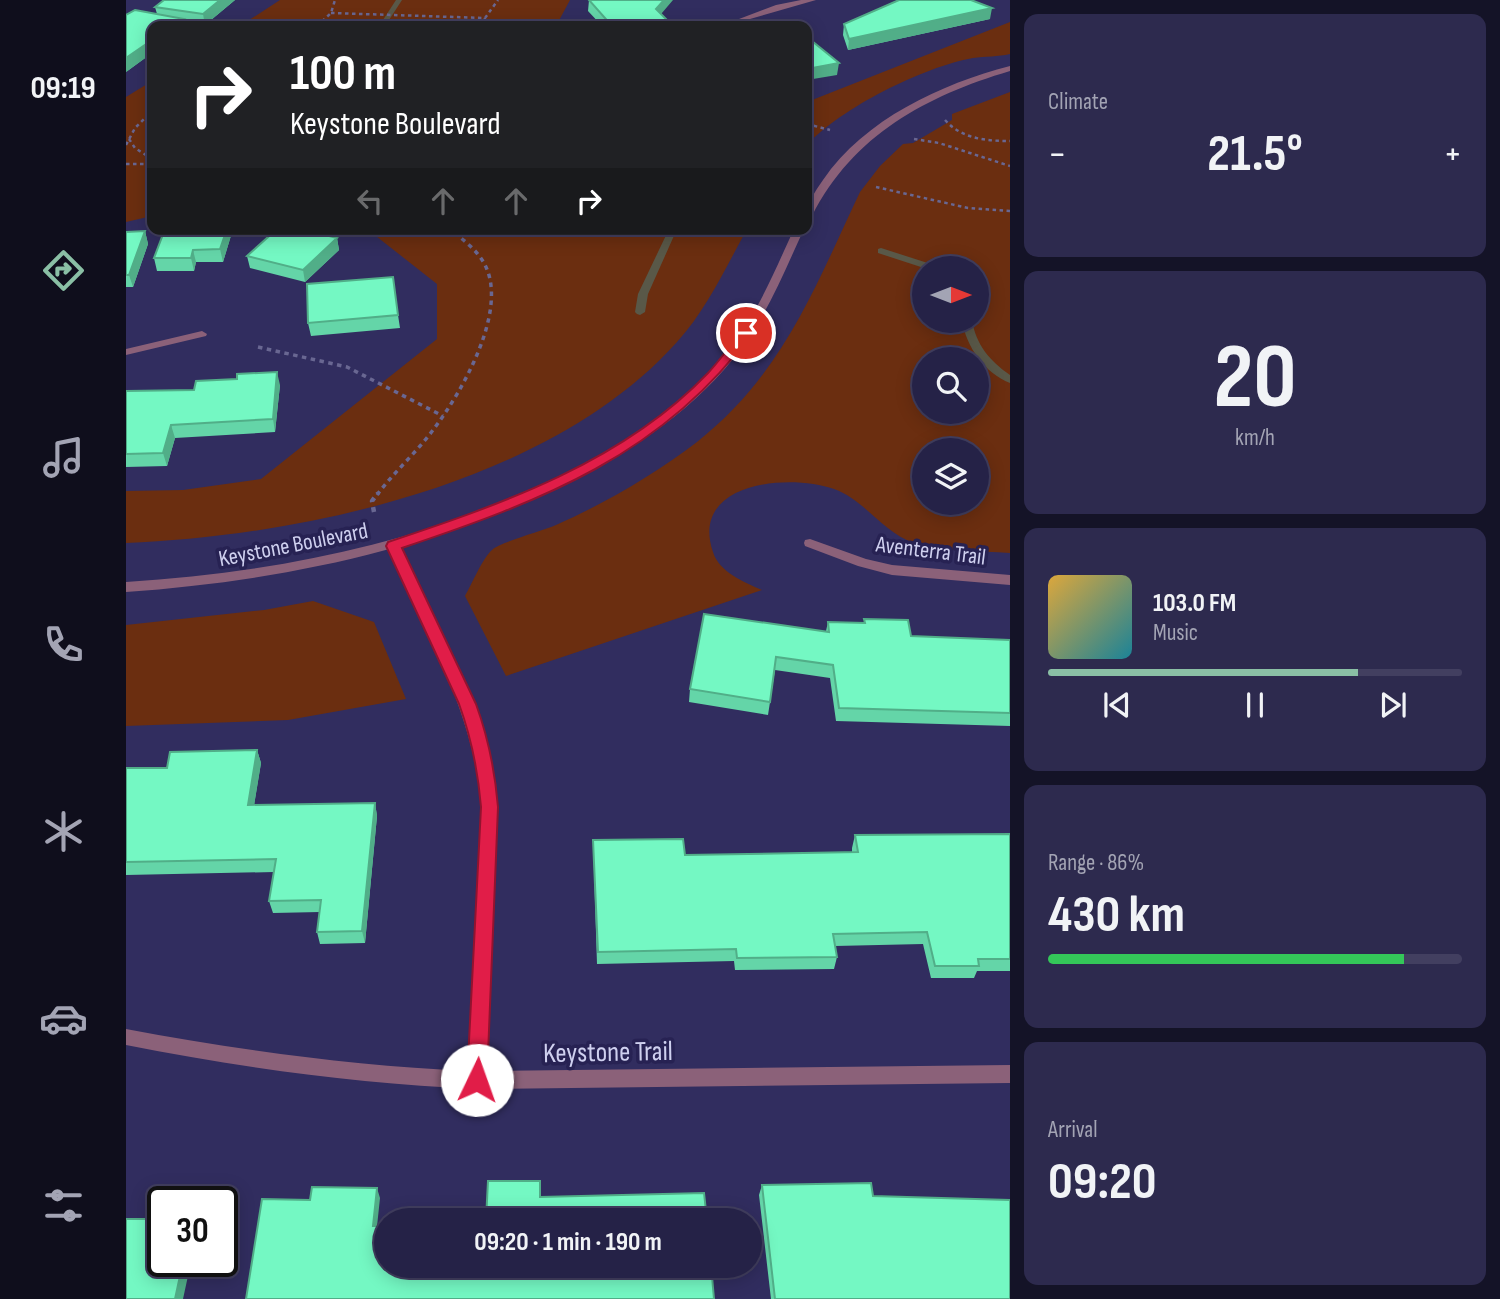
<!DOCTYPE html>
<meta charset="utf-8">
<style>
body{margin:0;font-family:"Sofia Sans Condensed",sans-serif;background:#2d2a4e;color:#f1f3f6;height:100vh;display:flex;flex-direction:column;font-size:26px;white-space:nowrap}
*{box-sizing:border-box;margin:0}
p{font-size:23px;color:#a3a4b4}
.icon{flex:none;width:38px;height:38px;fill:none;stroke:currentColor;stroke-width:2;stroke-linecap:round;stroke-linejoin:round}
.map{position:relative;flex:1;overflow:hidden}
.drawer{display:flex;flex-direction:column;gap:14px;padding:14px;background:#141327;width:490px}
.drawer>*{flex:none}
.guide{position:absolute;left:21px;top:21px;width:665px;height:214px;border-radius:14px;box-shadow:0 4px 18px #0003,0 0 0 2px #423f60;background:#202124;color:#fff;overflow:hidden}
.needle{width:46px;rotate:90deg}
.controls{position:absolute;left:786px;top:256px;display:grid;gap:14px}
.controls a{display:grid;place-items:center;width:77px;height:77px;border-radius:50%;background:#252247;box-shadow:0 4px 18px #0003,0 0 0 2px #423f60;font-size:35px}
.speed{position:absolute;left:21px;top:1186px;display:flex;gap:14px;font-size:35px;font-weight:700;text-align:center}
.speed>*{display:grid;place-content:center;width:91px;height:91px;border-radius:50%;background:#252247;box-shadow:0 4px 18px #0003,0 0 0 2px #423f60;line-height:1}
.speed .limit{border:4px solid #111;border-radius:10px;background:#fff;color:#111}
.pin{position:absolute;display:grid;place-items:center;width:60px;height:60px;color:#fff;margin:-30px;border:4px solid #fff;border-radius:50%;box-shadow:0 2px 7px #0007}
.me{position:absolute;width:77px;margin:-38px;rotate:3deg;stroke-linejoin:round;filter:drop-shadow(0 0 5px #0008)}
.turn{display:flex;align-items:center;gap:24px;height:147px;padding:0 28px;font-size:32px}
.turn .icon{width:91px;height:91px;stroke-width:2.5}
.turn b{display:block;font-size:49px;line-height:60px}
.lanes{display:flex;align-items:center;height:66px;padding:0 28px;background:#0003;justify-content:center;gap:35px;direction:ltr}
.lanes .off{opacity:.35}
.big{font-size:52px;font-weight:700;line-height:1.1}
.drawer .card{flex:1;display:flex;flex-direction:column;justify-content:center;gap:10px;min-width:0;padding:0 24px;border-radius:14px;background:#2d2a4e}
.drawer .dial{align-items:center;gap:0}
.dial b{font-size:91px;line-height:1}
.song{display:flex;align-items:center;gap:21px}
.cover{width:84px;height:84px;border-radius:10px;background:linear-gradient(135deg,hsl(40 70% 55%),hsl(190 70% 35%))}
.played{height:7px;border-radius:4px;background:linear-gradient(90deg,#8abfa5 75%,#423f60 75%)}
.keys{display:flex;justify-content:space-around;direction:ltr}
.heat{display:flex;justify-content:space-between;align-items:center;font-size:38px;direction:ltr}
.charge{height:10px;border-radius:5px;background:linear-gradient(90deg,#34c759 86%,#423f60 0)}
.trip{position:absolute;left:248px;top:1208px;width:388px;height:70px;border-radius:35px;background:#252247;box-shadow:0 4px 18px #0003,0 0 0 2px #423f60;font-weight:700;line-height:70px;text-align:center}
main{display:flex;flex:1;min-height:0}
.menu{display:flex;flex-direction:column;width:126px;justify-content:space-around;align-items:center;background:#0f0e1c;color:#a3a4b4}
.menu .icon{width:49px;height:49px}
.menu .on{color:#8abfa5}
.menu b{font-size:32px;color:#f1f3f6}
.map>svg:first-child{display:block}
.green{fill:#6b2e10;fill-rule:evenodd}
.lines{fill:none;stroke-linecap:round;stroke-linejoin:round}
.stream{fill:#595848;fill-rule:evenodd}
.path-far2{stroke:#696792;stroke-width:2.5;stroke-dasharray:3.5 3.5;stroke-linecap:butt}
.path-far1{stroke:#696792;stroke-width:3.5;stroke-dasharray:4.5 4.5;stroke-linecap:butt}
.path{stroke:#696792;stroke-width:4.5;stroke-dasharray:5 5;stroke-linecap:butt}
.minor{fill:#8b6179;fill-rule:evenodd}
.tertiary{fill:#8b6179;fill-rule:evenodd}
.wall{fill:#64d5a8}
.shaded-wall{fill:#51ae88}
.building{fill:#74f8c3;stroke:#51ae88;stroke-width:2}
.route{fill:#e11d48;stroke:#92132f;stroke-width:2}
.labels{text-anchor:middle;stroke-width:7;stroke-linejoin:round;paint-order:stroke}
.street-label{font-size:23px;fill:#cfd0ef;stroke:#272253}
.near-street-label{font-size:28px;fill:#cfd0ef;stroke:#272253}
</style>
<main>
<nav class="menu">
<b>09:19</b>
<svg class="icon on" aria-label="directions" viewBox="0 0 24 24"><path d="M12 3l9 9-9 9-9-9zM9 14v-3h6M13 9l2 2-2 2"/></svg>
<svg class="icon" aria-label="music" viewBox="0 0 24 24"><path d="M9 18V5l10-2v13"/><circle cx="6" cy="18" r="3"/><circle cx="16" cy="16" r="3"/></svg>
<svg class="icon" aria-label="phone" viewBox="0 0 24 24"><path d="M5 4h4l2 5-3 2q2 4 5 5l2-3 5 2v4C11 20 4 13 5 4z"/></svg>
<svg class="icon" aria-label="climate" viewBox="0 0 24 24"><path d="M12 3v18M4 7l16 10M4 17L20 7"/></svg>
<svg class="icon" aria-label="car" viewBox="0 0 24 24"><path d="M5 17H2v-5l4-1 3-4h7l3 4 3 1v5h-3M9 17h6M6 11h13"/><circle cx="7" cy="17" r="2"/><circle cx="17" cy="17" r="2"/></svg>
<svg class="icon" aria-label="filters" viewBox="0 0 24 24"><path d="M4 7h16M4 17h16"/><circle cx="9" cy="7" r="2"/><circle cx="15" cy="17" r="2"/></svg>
</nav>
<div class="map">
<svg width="884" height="1299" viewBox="0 0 884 1299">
<rect width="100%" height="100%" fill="#312d5f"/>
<path class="green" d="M154,0h290l-14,26h-316z
M884,22v32c-12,3 -25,2 -37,4 -50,9 -132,50 -166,87v-43z
M26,81v135l-26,6v-125z
M884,92v461c-31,-2 -67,-1 -96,-10 -32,-11 -49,-43 -80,-54 -45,-16 -145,-7 -121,63 6,20 31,30 49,38l-256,86 -41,-80c7,-12 17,-37 27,-46 9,-8 50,-19 64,-25 46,-20 101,-52 141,-83 86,-68 118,-155 163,-250l20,-26 23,-22 10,-1 39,-23v-6zM798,268h52v52h-52zM798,359h52v52h-52zM798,450h52v52h-52z
M241,229h380c-21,38 -40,80 -70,113 -125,140 -371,194 -551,201v-52l57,-1 78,-11 176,-140v-55z
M187,601l61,21 32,77 -118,21 -162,6v-101l138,-15z"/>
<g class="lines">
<path class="stream" d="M270,0h6l-13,20v6h-6v-6z
M543,229h8l-29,65 -3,18 -5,3 -3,-1 -2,-2 3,-18z
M755,248l56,18 1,2h-14l-46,-15v-4z
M836,320h10c4,25 18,41 38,55v8c-25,-10 -44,-36 -48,-63z"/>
<path class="path-far2" d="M205,13l154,5 -2,8
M359,18l13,-18
M191,26l14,-13 4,-13
M819,120c17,19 41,21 65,21
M681,124l23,6
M3,139l6,9 17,11
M788,139l25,4 71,23
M0,145l9,-17 17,-17
M0,164h26
M750,187l92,21 42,3"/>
<path class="path-far1" d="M132,347l89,20 96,49
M251,495c17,-23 39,-42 56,-65 29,-38 77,-121 51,-167 -8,-14 -22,-24 -34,-34"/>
<path class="path" d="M248,512l-2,-11 6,-8"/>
<path class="minor" d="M675,0h15l-73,21 -4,-2 37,-14z
M76,331l5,3 -1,2 -80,19v-6z
M684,539l56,20 26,6 118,10v10l-118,-10 -34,-9 -53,-20 -1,-3 1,-3z
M268,542l6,4c40,85 88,166 98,261l-12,264 524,-6v18l-533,6c-119,-5 -235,-21 -351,-44v-16c113,21 227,37 342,42l14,-264c-9,-95 -56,-176 -94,-261z"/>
<path class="tertiary" d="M884,66v5c-84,25 -157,64 -198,145l-5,3c0,-16 7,-26 16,-39 42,-61 118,-96 187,-114z
M668,229h10c-21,45 -39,92 -71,130 -47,58 -111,98 -178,129 -136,65 -280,93 -429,104v-10c150,-10 288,-37 425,-101 65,-31 128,-70 174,-127 31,-36 49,-82 69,-125z"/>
</g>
<path class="wall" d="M38,0h71l-30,25 -21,-3 1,4h-33v27l-26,19 31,-58 -2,-7z
M463,0l72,14 12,12h-71l-14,-15z
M864,19l-142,31 -5,-15 1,-11z
M39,229h68l-10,33h-27l-2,9h-37l-3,-13z
M19,231l3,13 -15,43h-7v-55z
M211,238l2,12 -34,32 -55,-14 -3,-12z
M272,315l2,13 -89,8 -3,-13z
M154,385l-5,47 -100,6 -8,28 -41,1v-76l68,-1z
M738,619l47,17 99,4v86l-174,-5 -6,-43 -55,-8 -7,45 -79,-13 1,-13 136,-58 2,-9 36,1z
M131,750l4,13 -7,42 121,-2 2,13 -12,127 -45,1 -3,-12 3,-20 -47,1 -4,-12 5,-29 -148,3v-107h41z
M884,834v137h-33l-3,7h-43l-8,-34 -88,2 2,11 -3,12 -99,1 -1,-9 -137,3 -4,-124 92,15 167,-3v-4l3,-13z
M636,1185l111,11 137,103h-239l-12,-104z"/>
<path class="shaded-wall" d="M94,0h15l-30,25 -2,-11z
M538,0h9l-17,20v-11z
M866,8l-2,11 -142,31 1,-11z
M58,19l1,7h-12z
M26,40v13l-26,19v-14z
M713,63l-2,12 -30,5v-11z
M101,229h6l-10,33 -3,-13z
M19,231l3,13 -15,43 -4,-12z
M211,238l2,12 -34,32 -2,-12z
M67,250l3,12 -2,9 -3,-13z
M151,372l3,13 -5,47 -2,-13z
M45,425l4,13 -8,28 -4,-13z
M131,750l4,13 -9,55 -4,-13z
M249,803l2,13 -12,127 -3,-12z
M251,1188l3,10 -4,38 -3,-10z
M57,1262h8l-8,37h-8z"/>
<path class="building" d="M38,0h56l-17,14 -48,-7z
M463,0h75l-8,9 17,17h-61z
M773,0h72l21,8 -143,31 -5,-15z
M9,10l49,9 -11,7h-21v14l-26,18v-43z
M681,37l32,26 -32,6z
M39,229h62l-7,20 -27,1 -2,8h-37z
M151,229h25l35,9 -34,32 -56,-14z
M19,231l-16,44h-3v-43z
M267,277l5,38 -90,8 -1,-39z
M151,372l-4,47 -102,6 -8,28 -37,1v-63l68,-1 2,-9 41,-2v-5z
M578,614l125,18 -1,-10 37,1 -1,-4 44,1 3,16 99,4v73l-171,-5 -6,-43 -57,-8 -6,45 -80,-13z
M131,750l-9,55 127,-2 -13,128 -45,1 4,-32 -52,1 7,-42 -150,3v-94h41l3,-16z
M884,834v125h-32l1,7h-44l-8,-34 -94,2 4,23 -100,1 -1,-9 -138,3 -5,-112 90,-1 2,16 173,-3 -3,-17z
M362,1181h52v16l164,-4 3,27h-221z
M745,1183l2,13 137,4v99h-235l-13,-114z
M186,1187l65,1 -4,38h14v39h324l3,34h-468l16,-100 48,1z
M0,1219h37v43h20l-8,37h-49z"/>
<path class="route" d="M620,329l6,4c-88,122 -213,169 -350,215l74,156c12,33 19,67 22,103l-11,273 -3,7 -7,3 -7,-3 -3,-7 14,-273c-3,-36 -10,-70 -22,-103l-73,-158 2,-4c114,-38 235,-80 320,-169 12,-13 23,-28 33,-42z"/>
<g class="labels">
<g class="street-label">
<text transform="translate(167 544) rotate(-11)" y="8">Keystone Boulevard</text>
<text transform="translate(805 550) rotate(7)" y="8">Aventerra Trail</text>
</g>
<g class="near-street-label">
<text transform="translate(482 1051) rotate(-1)" y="10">Keystone Trail</text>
</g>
</g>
</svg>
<div class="controls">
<a><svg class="needle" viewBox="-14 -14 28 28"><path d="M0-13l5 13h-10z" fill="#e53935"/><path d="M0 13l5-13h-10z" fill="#a3a4b4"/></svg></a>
<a><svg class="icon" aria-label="search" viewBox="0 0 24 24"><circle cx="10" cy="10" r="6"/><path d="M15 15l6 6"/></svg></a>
<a><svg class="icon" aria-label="layers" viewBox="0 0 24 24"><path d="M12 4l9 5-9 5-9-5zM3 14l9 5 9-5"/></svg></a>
</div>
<div class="speed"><div class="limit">30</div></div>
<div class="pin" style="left:620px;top:333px;background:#d93025"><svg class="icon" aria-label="arrive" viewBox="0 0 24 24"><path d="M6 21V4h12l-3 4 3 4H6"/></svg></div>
<svg class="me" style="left:351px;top:1080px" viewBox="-20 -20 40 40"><circle r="19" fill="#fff"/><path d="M0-13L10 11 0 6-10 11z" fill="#e11d48"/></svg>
<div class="trip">09:20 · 1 min · 190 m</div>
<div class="guide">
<div class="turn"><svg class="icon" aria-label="right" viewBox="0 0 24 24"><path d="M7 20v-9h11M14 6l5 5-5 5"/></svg><div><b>100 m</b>Keystone Boulevard</div></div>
<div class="lanes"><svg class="icon off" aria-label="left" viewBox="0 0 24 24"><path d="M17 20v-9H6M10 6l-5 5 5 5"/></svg><svg class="icon off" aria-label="ahead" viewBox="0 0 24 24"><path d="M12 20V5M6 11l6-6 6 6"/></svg><svg class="icon off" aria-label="ahead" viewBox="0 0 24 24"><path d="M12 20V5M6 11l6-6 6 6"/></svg><svg class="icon" aria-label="right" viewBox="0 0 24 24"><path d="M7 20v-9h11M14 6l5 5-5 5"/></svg></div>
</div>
</div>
<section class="drawer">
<div class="card"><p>Climate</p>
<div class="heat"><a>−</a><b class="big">21.5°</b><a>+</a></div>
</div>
<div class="card dial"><b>20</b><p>km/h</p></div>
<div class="card">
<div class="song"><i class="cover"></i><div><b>103.0 FM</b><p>Music</p></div></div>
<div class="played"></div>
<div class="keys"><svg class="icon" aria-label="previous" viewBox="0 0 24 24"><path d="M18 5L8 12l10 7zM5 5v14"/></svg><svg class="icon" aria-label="pause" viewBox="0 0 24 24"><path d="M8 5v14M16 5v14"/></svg><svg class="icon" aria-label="next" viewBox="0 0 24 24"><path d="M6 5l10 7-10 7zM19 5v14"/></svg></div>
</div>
<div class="card"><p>Range · 86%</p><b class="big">430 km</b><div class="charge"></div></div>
<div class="card"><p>Arrival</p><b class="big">09:20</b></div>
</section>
</main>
